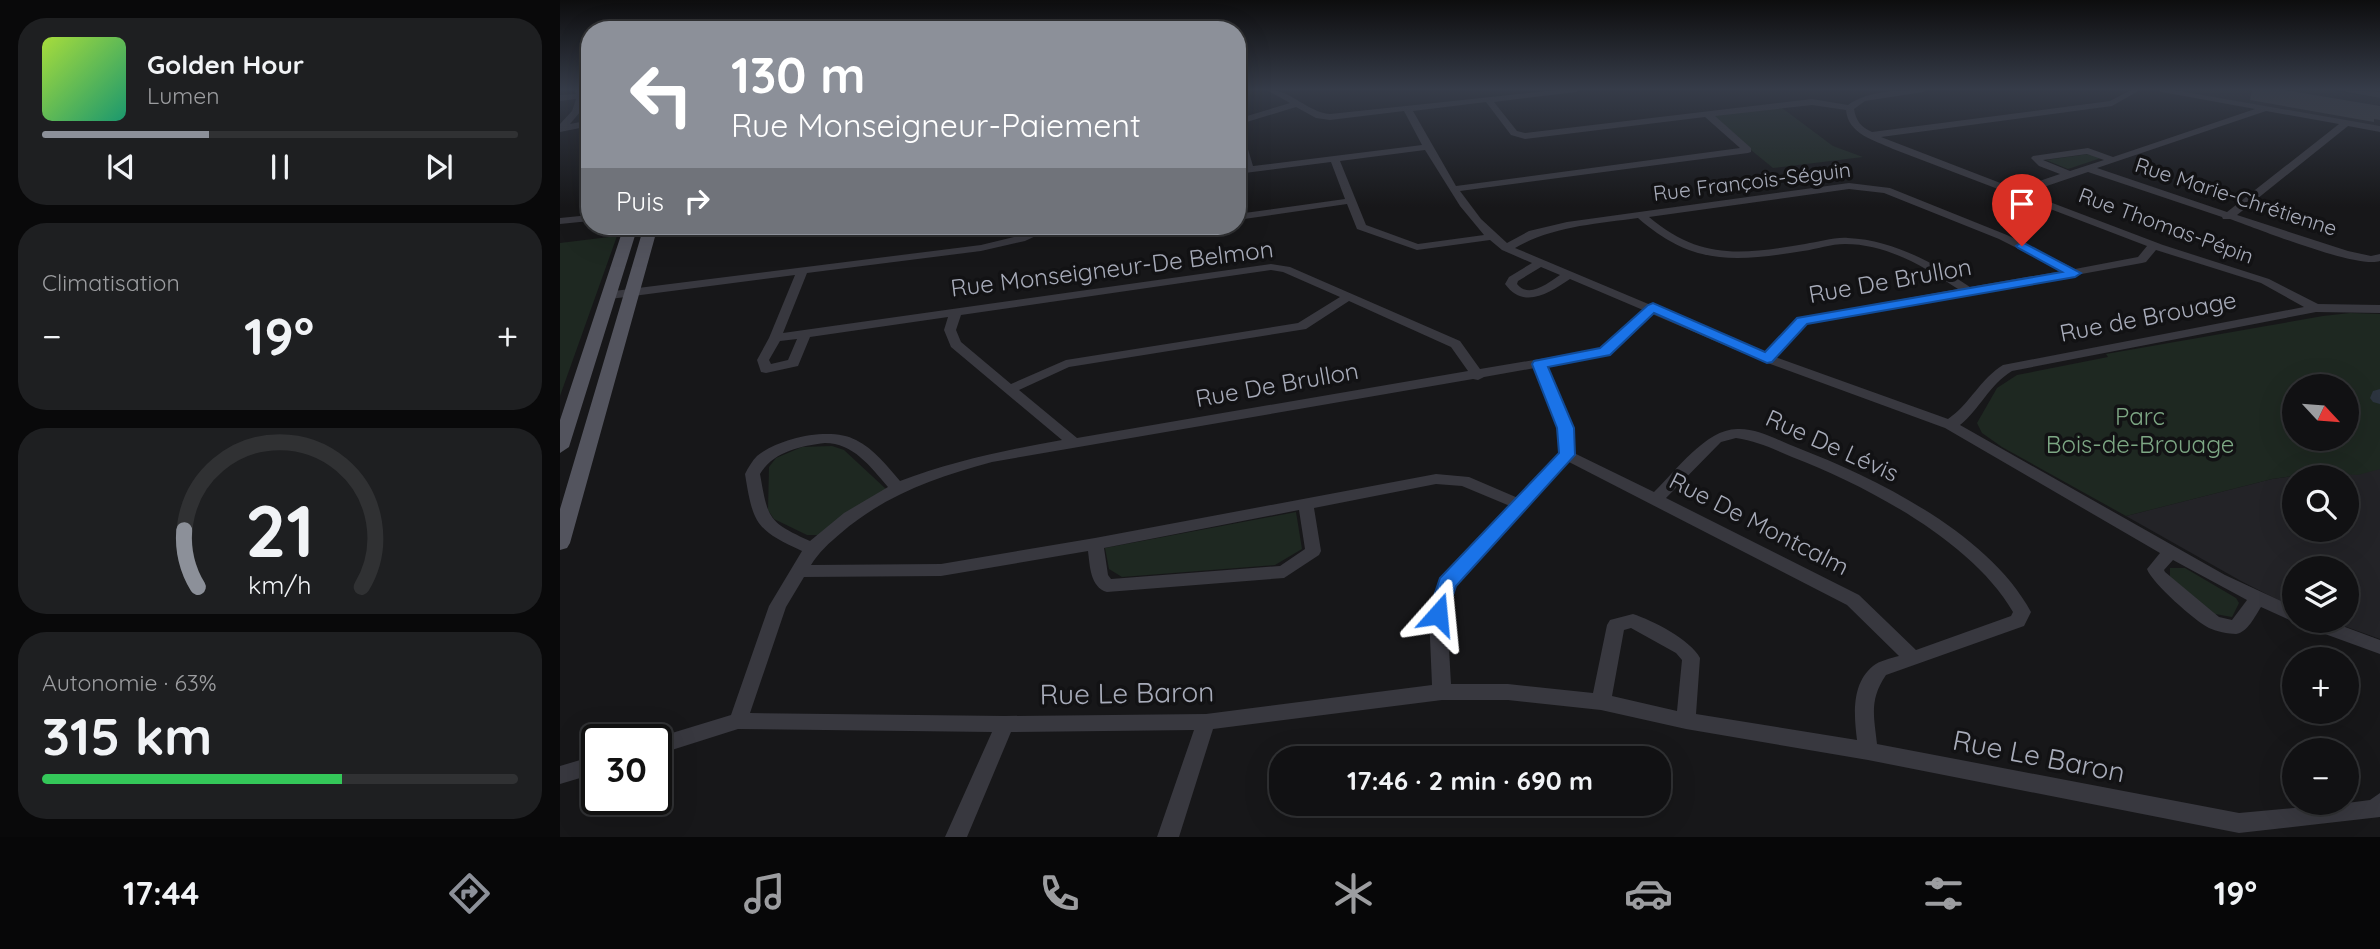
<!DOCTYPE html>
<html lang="fr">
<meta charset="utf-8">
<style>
body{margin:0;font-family:Quicksand,sans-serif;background:#1e1f21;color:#f1f3f6;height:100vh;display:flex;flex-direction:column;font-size:26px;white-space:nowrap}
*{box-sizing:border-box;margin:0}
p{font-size:23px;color:#9c9da0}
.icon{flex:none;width:38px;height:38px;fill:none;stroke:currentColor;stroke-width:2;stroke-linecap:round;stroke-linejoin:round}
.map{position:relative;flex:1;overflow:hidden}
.side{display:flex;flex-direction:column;gap:18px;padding:18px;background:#09090a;width:560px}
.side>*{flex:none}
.hud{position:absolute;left:21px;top:21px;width:665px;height:214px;border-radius:28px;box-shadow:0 7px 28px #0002,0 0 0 2px #303133;background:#8c9099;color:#fff;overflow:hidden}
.needle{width:46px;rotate:116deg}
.fabs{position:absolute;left:1722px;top:374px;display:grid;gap:14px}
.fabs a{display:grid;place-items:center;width:77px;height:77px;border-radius:50%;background:#111113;box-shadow:0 7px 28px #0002,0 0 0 2px #303133;font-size:35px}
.speed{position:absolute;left:21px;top:724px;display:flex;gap:14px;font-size:35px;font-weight:700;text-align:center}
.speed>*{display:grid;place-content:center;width:91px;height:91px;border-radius:50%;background:#111113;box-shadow:0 7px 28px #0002,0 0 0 2px #303133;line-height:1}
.speed .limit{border:4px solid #111;border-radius:10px;background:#fff;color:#111}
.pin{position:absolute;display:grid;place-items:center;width:60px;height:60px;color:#fff;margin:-72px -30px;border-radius:50% 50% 50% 0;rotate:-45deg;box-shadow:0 0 7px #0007}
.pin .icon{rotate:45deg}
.me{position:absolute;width:77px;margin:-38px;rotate:18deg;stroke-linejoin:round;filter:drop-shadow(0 0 5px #0008)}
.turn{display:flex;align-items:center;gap:24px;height:147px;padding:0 35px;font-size:32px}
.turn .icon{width:91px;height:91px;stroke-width:2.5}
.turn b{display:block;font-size:49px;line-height:60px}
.then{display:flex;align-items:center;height:66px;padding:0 35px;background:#0003;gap:14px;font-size:26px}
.big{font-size:52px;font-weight:700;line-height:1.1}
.side .card{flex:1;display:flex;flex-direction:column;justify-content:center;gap:10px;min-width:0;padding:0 24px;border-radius:28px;background:#1e1f21}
.side .dial{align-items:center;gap:0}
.dial svg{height:182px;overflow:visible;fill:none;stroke:#303133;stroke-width:7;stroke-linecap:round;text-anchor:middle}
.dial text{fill:#f1f3f6;stroke:none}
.song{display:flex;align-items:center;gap:21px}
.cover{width:84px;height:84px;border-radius:10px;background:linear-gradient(135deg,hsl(80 70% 55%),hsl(160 70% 35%))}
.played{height:7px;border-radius:4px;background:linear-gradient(90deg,#8c9099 35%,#303133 35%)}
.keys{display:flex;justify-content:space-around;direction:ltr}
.heat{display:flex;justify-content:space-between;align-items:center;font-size:38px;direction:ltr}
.charge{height:10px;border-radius:5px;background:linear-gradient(90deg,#34c759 63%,#303133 0)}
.trip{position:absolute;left:709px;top:746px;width:402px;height:70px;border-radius:28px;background:#111113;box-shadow:0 7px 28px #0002,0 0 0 2px #303133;font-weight:700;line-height:70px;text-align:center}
.tabs{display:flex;height:112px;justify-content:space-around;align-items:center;background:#070708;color:#9c9da0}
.tabs .icon{width:49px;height:49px}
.tabs .active{color:#8c9099}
.tabs b{font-size:32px;color:#f1f3f6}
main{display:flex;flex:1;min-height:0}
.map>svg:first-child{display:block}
.built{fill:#232327;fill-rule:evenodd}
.green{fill:#1e2821;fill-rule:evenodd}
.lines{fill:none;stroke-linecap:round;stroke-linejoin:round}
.river{fill:#2c343f;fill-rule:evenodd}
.building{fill:#3e3f44}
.minor{fill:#38383f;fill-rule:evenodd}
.major{fill:#53545e;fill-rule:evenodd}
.route{fill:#1a73e8;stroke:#114b97;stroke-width:2}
.labels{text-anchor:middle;stroke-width:7;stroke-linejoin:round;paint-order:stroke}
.far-street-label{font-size:21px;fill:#a8acba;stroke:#121214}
.street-label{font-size:24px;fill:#a8acba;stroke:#121214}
.park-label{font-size:24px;fill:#7da784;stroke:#121214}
.near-street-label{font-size:28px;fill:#a8acba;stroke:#121214}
</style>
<main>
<section class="side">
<div class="card">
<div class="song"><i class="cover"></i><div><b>Golden Hour</b><p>Lumen</p></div></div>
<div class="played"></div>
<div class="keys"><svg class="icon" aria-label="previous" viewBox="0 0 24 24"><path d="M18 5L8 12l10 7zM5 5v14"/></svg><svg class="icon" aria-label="pause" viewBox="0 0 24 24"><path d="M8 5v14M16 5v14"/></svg><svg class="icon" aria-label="next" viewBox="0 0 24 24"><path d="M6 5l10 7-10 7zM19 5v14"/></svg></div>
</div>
<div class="card"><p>Climatisation</p>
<div class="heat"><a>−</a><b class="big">19°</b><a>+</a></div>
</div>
<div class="card dial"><svg viewBox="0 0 100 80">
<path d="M14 69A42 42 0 1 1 86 69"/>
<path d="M14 69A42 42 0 0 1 8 44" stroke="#8c9099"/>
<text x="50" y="56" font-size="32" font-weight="700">21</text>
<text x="50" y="72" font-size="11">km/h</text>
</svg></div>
<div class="card"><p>Autonomie · 63%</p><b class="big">315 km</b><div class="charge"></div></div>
</section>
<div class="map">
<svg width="1820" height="837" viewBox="0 0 1820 837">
<rect width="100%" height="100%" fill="#171719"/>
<path class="built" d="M1613,90h155l52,8v29z
M1820,463v176l-50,-18h17v-52h-53v39l-53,-27 -115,-65 146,-37zM1734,478h53v52h-53z"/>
<path class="green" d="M1218,105l55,41 30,11 -90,11 -66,-54z
M1529,154l12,4 -33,11 -22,-9z
M57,236l-57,160v-153z
M1790,313l30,1v155l-22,6 -43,-2 -43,6 -146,37 -124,-69 -20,-14 -5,-10 20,-35 20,-13 91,-18 -2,-3 217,-38zM1734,387h53v52h-53z
M272,446l12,4 42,39 -66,46h-13l-33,-16 -6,-9 1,-43 7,-9 26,-11z
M736,512l6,37 -27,16 -153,12 -13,-8 -4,-21z
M1610,568h15l51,30 3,5 -7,14 -17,-3 -45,-37z"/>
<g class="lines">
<path class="river" d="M1820,389v15l-7,-2 -3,-4 3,-7z"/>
</g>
<path class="building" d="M1692,90h33l95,16v14l-6,-1v3l-124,-22z"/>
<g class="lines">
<path class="minor" d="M14,90h8l3,6 -5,16 -10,12 20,-4v6l-30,6v-8l12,-13 4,-12 -16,2v-6l16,-1z
M707,90c22,-2 40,22 63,24l227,-24h23l-4,2 -82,10 23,29 8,2 287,-34 36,6c21,-15 54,-15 79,-15l-4,2 -58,9 -11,8c2,12 7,18 18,23l238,-31 21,-11h9l-28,16 -231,31 135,52 44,-15 -21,-8 -8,-8 2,-2 55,-8 25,9 142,-48 -93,-17 -4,-2h16l206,36v6l-32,-6 -111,89 111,36 23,5 9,-2v7c-23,8 -122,-32 -150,-42h-7l-1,-2 -134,-45 -62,21 137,52 106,34 49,25 62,1v8l-64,-1 -304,59c-23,14 -32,38 -52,54l265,150 69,32v15l-33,-15c-6,9 -13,25 -25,27 -7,0 -21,-3 -27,-6 -14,-7 -57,-45 -62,-59l13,-16 -215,-125 -183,-67 -110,-47 -43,41 -62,11 26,62 1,25 80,39c21,-20 52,-63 83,-63 21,-1 42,12 61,19 80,31 191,86 233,164l-7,14 -138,49c-17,25 -12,41 -9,69l362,69 108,-10 23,-3 10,-7v24l-141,16 -371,-73 -182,-31 -85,-19 -93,-10h-66l-229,29 -34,108h-22l37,-107 -183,2 -44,105h-22l47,-105 -254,-3 -82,26v-15h-7l82,-25 38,-109 33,-55c-46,-21 -49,-27 -57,-77 3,-6 7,-13 12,-18 21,-18 74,-30 99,-16 18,9 31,26 44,41 53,-20 106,-31 162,-41l-111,-93 -7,-17 4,-13 -138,20 -12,29 -32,7 -5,-1 -4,-12 12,-22 26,-63 -185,24 -4,-1v-6l375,-47 37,-9 25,-10h31l24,5 46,-5h32l-5,3 -73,8 -43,-10 -30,14 -44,10 -174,22 -24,60 488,-69 19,3 170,74 20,28 120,-20 43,-39 -73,-31c-21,14 -46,31 -65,5l4,-7 23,-14 -30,-13 -12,-10 -73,10 -60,-21 -10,-25 -110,16v-6l108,-15 -14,-37 -94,12v-6l6,-1 -6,-27 10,6 6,20 169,-21 -18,-34 -74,9 -14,-2 -20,-11 -59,18v-6l53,-16zM926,102l25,33 14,4 180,-22 35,31 -284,38 -43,-75zM1252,105l34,5c2,24 28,30 47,39l254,97 -9,11 -63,12 -68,-34 -117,-47 -41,-5 -282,39 -38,9 -22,12 -26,-24 -21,-28 288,-38 3,-1v-4l-36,-32zM1706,111l73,13 -112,88 -130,-44zM865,150l35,56 24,29 -66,9 -52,-19 -26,-64zM1527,154l17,6 -34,11 -27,-11zM1289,189l35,4 115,46 63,32 -92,16c-36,-24 -77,-47 -122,-49 -14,-1 -29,4 -43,6 -62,10 -104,17 -156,-27zM1078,218c55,48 97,44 165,33 14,-2 28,-7 42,-7 42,0 80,23 113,45l-160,29 -33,35 -250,-105c38,-22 81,-24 123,-30zM1596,250l105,33 43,24 -301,58c-23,14 -33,39 -55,54l-173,-62 31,-33 336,-61 4,-1zM981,267l19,8c-12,8 -31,24 -43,9l1,-3zM711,270l12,2 57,25 -42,26 -232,37 -55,24 -50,-42 -5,-12 5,-15zM789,301l102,46 17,24 -391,67 -58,-48 50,-23 237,-38zM237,339l-9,21 -17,4 -2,-4 11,-19zM975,368l24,60 1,26 -42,44 -49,-21 -33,-3 -341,64 -154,26 -130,1c8,-13 18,-22 30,-32 44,-38 95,-56 151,-71l481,-83 5,1 6,-3zM1176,438c20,3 38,11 56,19 75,29 180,84 221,155l-2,4 -95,34 -57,-55 -193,-97 55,-56zM265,443c28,0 45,23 63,44l-44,26 -34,28c-42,-19 -42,-22 -50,-67 13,-22 40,-28 65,-31zM1009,462l278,143 52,51c-8,2 -20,5 -26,10 -22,18 -19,50 -16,74l-161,-26 4,-56c-9,-18 -48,-38 -67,-44l-23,6 -3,5 -14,68 -85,-9h-57l-4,-70 8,-28zM876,484l26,2 48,20 -71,77 -10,31 3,71 -226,29 -201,2 -255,-3 36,-106 18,-30 137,-1 147,-25c2,15 2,36 19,41l177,-14 35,-23 2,-4 -7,-43zM739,510l6,39 -25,17 -169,13 -3,-4 -4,-27zM1613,560l74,40 -15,20 -13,-3 -54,-45 -1,-2zM1071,628l45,25 6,7 -5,51 -65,-15 12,-66z
M1783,90l37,2v6l-33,-6z
M30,215v6l-30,3v-6z
M1740,621h29l51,19v14l-77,-28z
M37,755v18l-37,11v-18z"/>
<path class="major" d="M64,226h14l-69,221 -9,6v-33z
M84,226h14l-88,317 -3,5 -7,2v-41z"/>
</g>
<linearGradient id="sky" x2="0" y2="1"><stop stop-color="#0d0d0e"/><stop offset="0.43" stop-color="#363c49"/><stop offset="1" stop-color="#363c49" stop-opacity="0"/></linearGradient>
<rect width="1820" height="207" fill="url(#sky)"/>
<path class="route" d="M1462,242l59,31 -6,4 -268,47 -35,38 -5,1 -113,-50 -44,42 -62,12 26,61 1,27 -119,131 -11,33 -7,3 -7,-3 -3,-5 12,-36 119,-125 -2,-25 -25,-64 2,-3 66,-13 48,-43 5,-2 112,49 32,-34 265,-46 -44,-24 -2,-2z"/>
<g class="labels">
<g class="far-street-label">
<text transform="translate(1192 182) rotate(-7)" y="7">Rue François-Séguin</text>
<text transform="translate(1676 197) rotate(18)" y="7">Rue Marie-Chrétienne</text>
<text transform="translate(1606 226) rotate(20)" y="7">Rue Thomas-Pépin</text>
</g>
<g class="street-label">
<text transform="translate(552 269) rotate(-7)" y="8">Rue Monseigneur-De Belmon</text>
<text transform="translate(1330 281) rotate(-10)" y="8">Rue De Brullon</text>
<text transform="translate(1588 317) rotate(-11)" y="8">Rue de Brouage</text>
<text transform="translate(717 385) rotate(-10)" y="8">Rue De Brullon</text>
<text transform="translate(1272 446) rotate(24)" y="8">Rue De Lévis</text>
<text transform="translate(1199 524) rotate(27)" y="8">Rue De Montcalm</text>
</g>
<g class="park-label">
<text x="1580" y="425">Parc<tspan x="1580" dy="28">Bois-de-Brouage</tspan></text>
</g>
<g class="near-street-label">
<text transform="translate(567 693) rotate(-1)" y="10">Rue Le Baron</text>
<text transform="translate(1479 756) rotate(11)" y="10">Rue Le Baron</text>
</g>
</g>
</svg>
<div class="fabs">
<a><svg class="needle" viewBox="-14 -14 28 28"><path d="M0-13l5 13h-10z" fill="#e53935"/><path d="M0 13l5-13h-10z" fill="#9c9da0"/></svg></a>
<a><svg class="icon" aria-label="search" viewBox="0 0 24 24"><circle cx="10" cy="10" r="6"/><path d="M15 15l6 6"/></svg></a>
<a><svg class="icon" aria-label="layers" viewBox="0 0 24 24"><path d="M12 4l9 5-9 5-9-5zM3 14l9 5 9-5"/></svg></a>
<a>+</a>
<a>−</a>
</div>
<div class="speed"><div class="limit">30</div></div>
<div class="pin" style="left:1462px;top:246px;background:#d93025"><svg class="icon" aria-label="arrive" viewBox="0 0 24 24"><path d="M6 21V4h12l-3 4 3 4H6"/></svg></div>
<svg class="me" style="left:878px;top:614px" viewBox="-20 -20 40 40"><path d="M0-17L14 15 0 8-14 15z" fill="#1a73e8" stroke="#fff" stroke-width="4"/></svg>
<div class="trip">17:46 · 2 min · 690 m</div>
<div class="hud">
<div class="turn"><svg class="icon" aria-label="left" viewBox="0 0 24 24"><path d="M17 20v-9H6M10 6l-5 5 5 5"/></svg><div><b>130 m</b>Rue Monseigneur-Paiement</div></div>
<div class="then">Puis<svg class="icon" aria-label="right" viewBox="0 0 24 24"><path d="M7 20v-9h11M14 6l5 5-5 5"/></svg></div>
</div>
</div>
</main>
<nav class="tabs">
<b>17:44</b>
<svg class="icon active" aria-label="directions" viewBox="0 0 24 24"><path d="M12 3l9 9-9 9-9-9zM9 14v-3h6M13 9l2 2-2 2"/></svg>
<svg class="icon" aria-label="music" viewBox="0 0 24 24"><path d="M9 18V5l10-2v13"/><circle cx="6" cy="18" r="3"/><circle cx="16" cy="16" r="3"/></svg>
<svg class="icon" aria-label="phone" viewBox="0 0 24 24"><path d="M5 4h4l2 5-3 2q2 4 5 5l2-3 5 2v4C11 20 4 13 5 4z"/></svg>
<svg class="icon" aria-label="climate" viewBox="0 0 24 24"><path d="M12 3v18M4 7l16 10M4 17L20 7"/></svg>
<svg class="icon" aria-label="car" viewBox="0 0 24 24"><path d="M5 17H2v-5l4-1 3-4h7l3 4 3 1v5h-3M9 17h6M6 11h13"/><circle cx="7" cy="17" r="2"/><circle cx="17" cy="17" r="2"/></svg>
<svg class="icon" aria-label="filters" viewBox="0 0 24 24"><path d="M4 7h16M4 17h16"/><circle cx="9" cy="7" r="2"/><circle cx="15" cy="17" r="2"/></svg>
<b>19°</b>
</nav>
